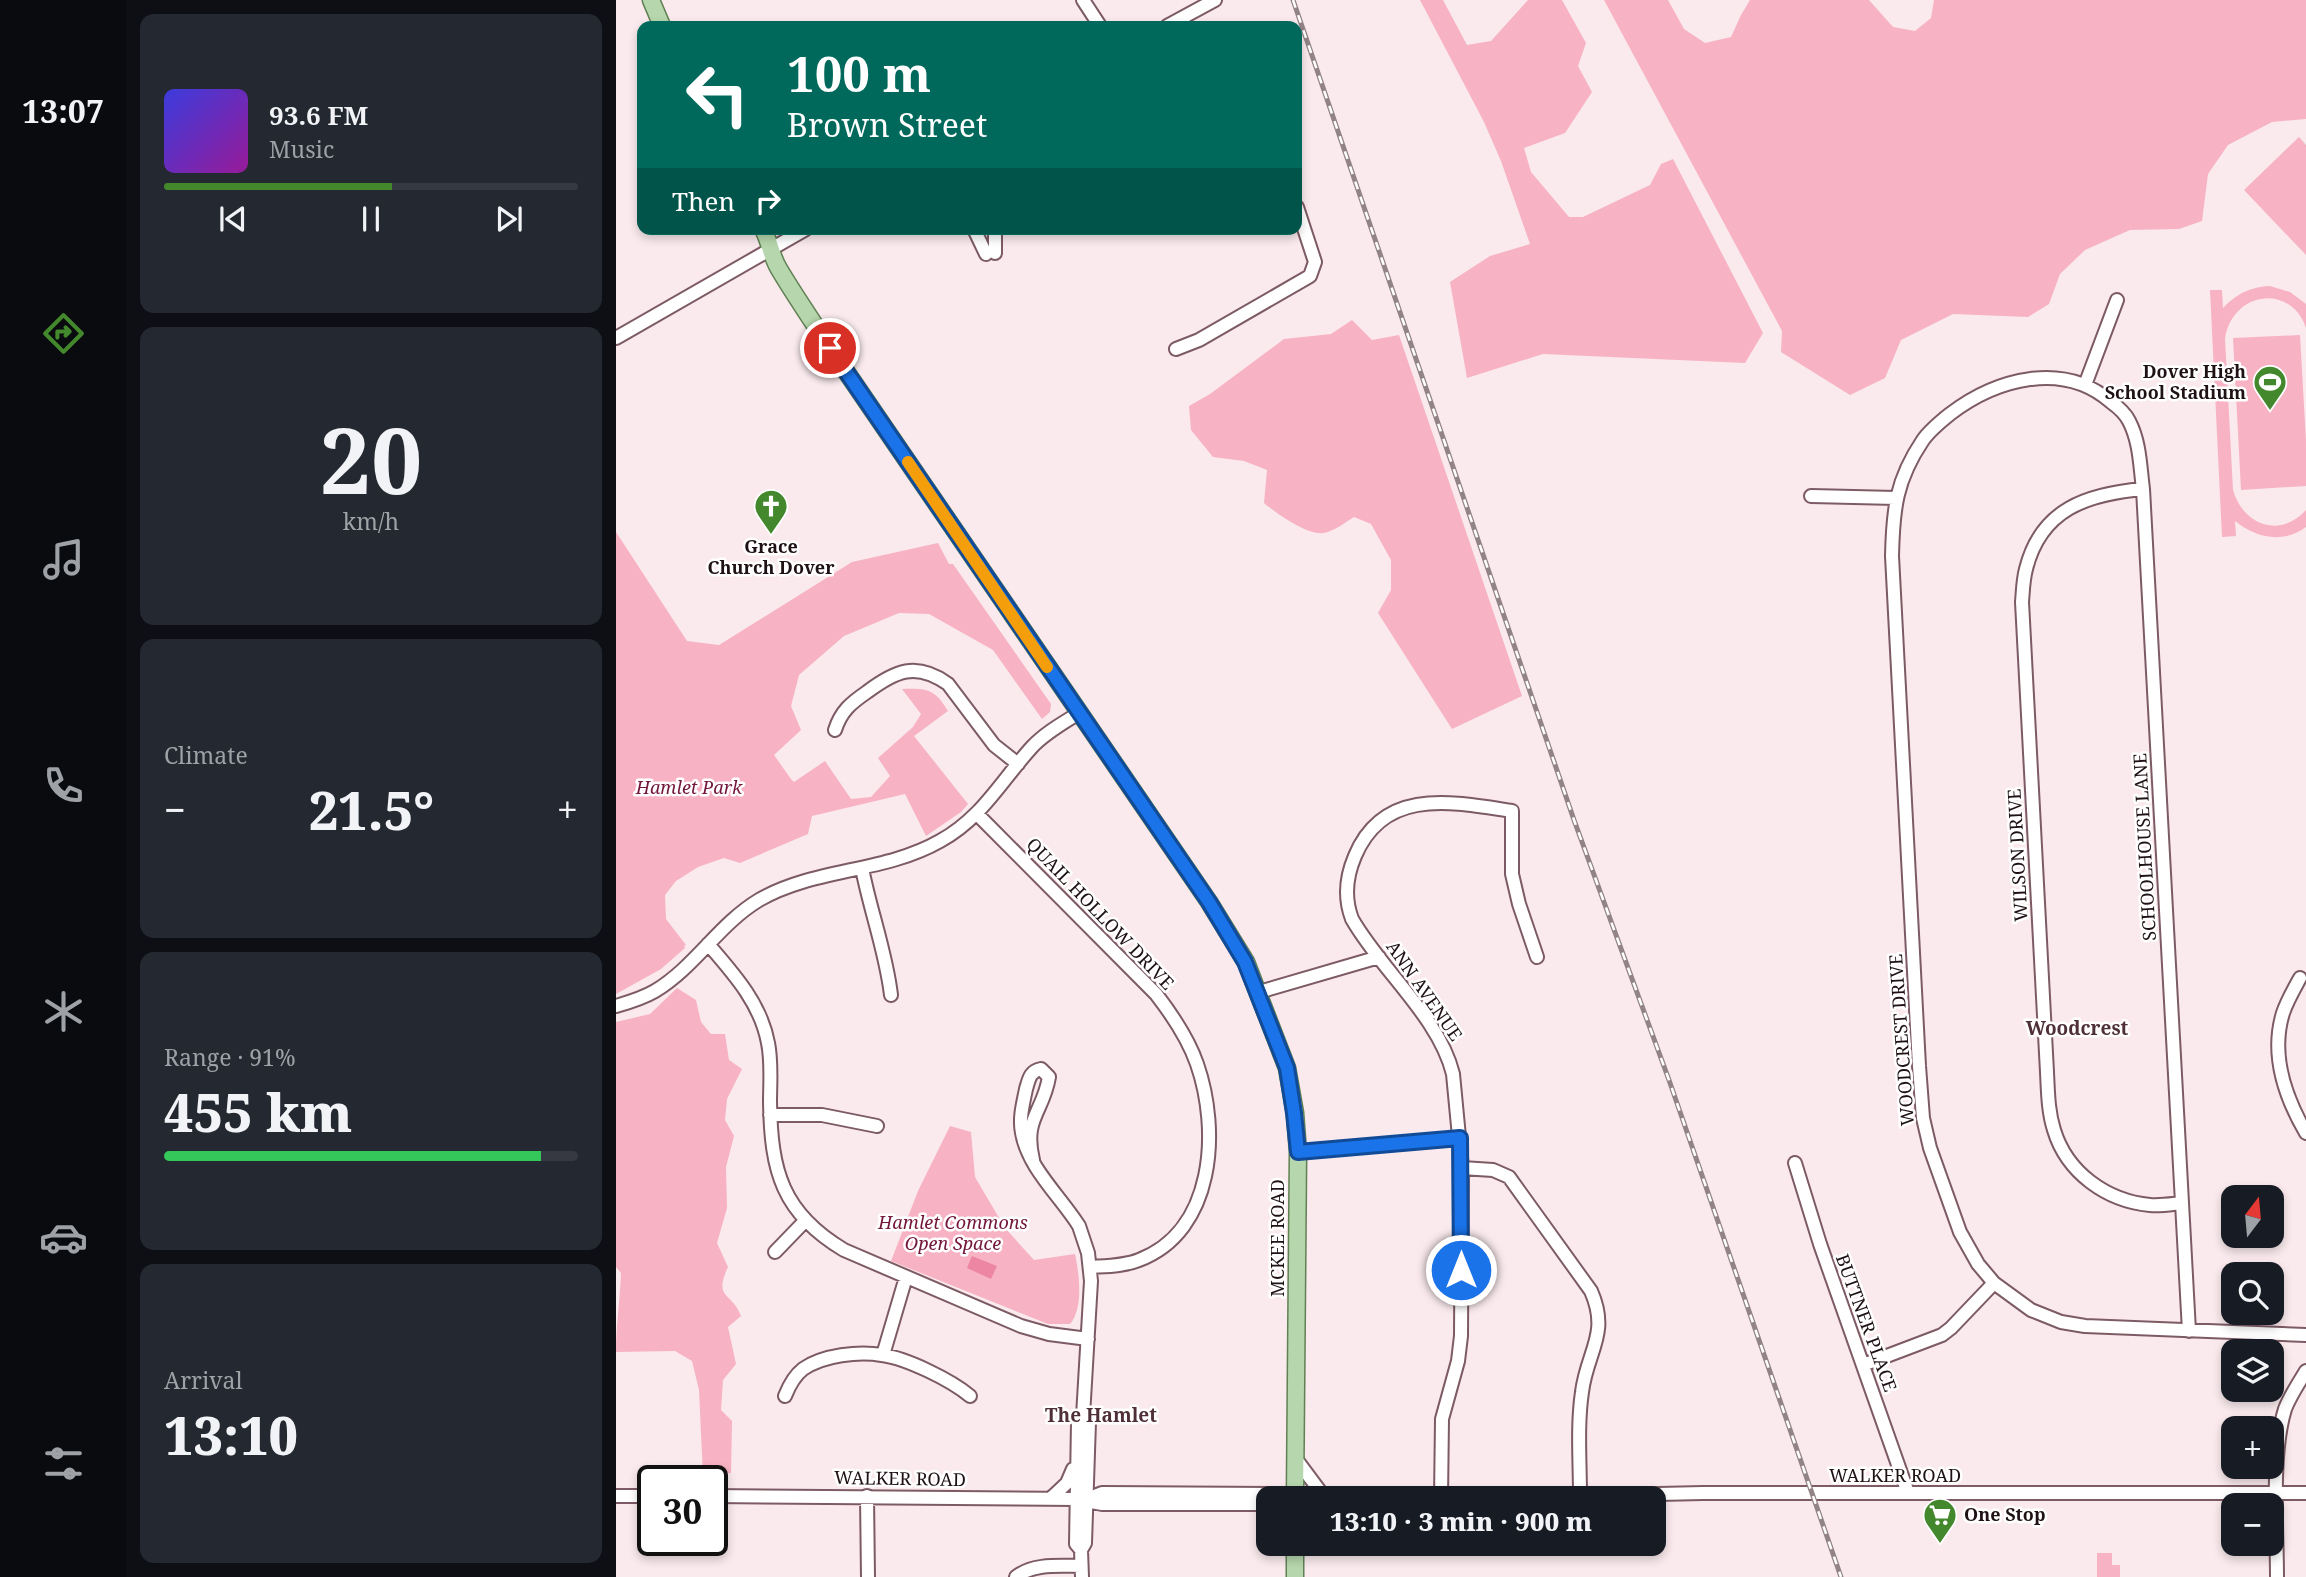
<!DOCTYPE html>
<meta charset="utf-8">
<style>
body{margin:0;font-family:"Noto Serif",serif;background:#242831;color:#f1f3f6;height:100vh;display:flex;flex-direction:column;font-size:26px;white-space:nowrap}
*{box-sizing:border-box;margin:0}
p{font-size:23px;color:#9ea1a6}
.icon{flex:none;width:38px;height:38px;fill:none;stroke:currentColor;stroke-width:2;stroke-linecap:round;stroke-linejoin:round}
.map{position:relative;flex:1;overflow:hidden}
.side{display:flex;flex-direction:column;gap:14px;padding:14px;background:#0d0f14;width:490px}
.side>*{flex:none}
.top-card{position:absolute;left:21px;top:21px;width:665px;height:214px;border-radius:14px;box-shadow:0 4px 10px #0003;background:#00695c;color:#fff;overflow:hidden}
.needle{width:46px;rotate:16deg}
.fabs{position:absolute;left:1605px;top:1185px;display:grid;gap:14px}
.fabs a{display:grid;place-items:center;width:63px;height:63px;border-radius:14px;background:#171b24;box-shadow:0 4px 10px #0003;font-size:35px}
.speed{position:absolute;left:21px;top:1465px;display:flex;gap:14px;font-size:35px;font-weight:700;text-align:center}
.speed>*{display:grid;place-content:center;width:91px;height:91px;border-radius:50%;background:#171b24;box-shadow:0 4px 10px #0003;line-height:1}
.speed .limit{border:4px solid #111;border-radius:10px;background:#fff;color:#111}
.pin{position:absolute;display:grid;place-items:center;width:60px;height:60px;color:#fff;margin:-30px;border:4px solid #fff;border-radius:50%;box-shadow:0 2px 7px #0007}
.me{position:absolute;width:77px;margin:-38px;rotate:0deg;stroke-linejoin:round;filter:drop-shadow(0 0 5px #0008)}
.turn{display:flex;align-items:center;gap:24px;height:147px;padding:0 35px;font-size:32px}
.turn .icon{width:91px;height:91px;stroke-width:2.5}
.turn b{display:block;font-size:49px;line-height:60px}
.then{display:flex;align-items:center;height:66px;padding:0 35px;background:#0003;gap:14px;font-size:26px}
.big{font-size:52px;font-weight:800;line-height:1.1}
.side .card{flex:1;display:flex;flex-direction:column;justify-content:center;gap:10px;min-width:0;padding:0 24px;border-radius:14px;background:#242831}
.side .dial{align-items:center;gap:0}
.dial b{font-size:91px;line-height:1}
.song{display:flex;align-items:center;gap:21px}
.cover{width:84px;height:84px;border-radius:10px;background:linear-gradient(135deg,hsl(240 70% 55%),hsl(300 70% 35%))}
.played{height:7px;border-radius:4px;background:linear-gradient(90deg,#43882c 55%,#363941 55%)}
.keys{display:flex;justify-content:space-around;direction:ltr}
.heat{display:flex;justify-content:space-between;align-items:center;font-size:38px;direction:ltr}
.charge{height:10px;border-radius:5px;background:linear-gradient(90deg,#34c759 91%,#363941 0)}
.trip{position:absolute;left:640px;top:1486px;width:410px;height:70px;border-radius:14px;background:#171b24;box-shadow:0 4px 10px #0003;font-weight:800;line-height:70px;text-align:center}
main{display:flex;flex:1;min-height:0}
.dock{display:flex;flex-direction:column;width:126px;justify-content:space-around;align-items:center;background:#090b0e;color:#9ea1a6}
.dock .icon{width:49px;height:49px}
.dock .current{color:#43882c}
.dock b{font-size:32px;color:#f1f3f6}
.map>svg:first-child{display:block}
.green{fill:#f7b2c3}
.water{fill:#ed86a3}
.lines{fill:none;stroke-linecap:round;stroke-linejoin:round}
.minor-casing{stroke:#7d5b64;stroke-width:16}
.major-casing{stroke:#618054;stroke-width:19}
.minor{stroke:#fff;stroke-width:12}
.major{stroke:#b6d6ad;stroke-width:16}
.rail-casing{stroke:#928386;stroke-width:5}
.rail{stroke:#fff;stroke-width:2.5;stroke-dasharray:8;stroke-linecap:butt}
.route-casing{stroke:#114b97;stroke-width:18}
.route{stroke:#1a73e8;stroke-width:12}
.slow{stroke:#f59e0b;stroke-width:12}
.labels{text-anchor:middle;stroke-width:5;stroke-linejoin:round;paint-order:stroke}
.poi-label{font-size:18px;font-weight:bold;fill:#1f1215;stroke:#fff;text-anchor:end}
.park-label{font-size:18px;font-style:italic;fill:#72163a;stroke:#fff}
.street-label{font-size:18px;fill:#1f1215;stroke:#fff}
.neighbourhood-label{font-size:19px;font-weight:bold;fill:#4f3038;stroke:#fff}
</style>
<main>
<nav class="dock">
<b>13:07</b>
<svg class="icon current" aria-label="directions" viewBox="0 0 24 24"><path d="M12 3l9 9-9 9-9-9zM9 14v-3h6M13 9l2 2-2 2"/></svg>
<svg class="icon" aria-label="music" viewBox="0 0 24 24"><path d="M9 18V5l10-2v13"/><circle cx="6" cy="18" r="3"/><circle cx="16" cy="16" r="3"/></svg>
<svg class="icon" aria-label="phone" viewBox="0 0 24 24"><path d="M5 4h4l2 5-3 2q2 4 5 5l2-3 5 2v4C11 20 4 13 5 4z"/></svg>
<svg class="icon" aria-label="climate" viewBox="0 0 24 24"><path d="M12 3v18M4 7l16 10M4 17L20 7"/></svg>
<svg class="icon" aria-label="car" viewBox="0 0 24 24"><path d="M5 17H2v-5l4-1 3-4h7l3 4 3 1v5h-3M9 17h6M6 11h13"/><circle cx="7" cy="17" r="2"/><circle cx="17" cy="17" r="2"/></svg>
<svg class="icon" aria-label="filters" viewBox="0 0 24 24"><path d="M4 7h16M4 17h16"/><circle cx="9" cy="7" r="2"/><circle cx="15" cy="17" r="2"/></svg>
</nav>
<section class="side">
<div class="card">
<div class="song"><i class="cover"></i><div><b>93.6 FM</b><p>Music</p></div></div>
<div class="played"></div>
<div class="keys"><svg class="icon" aria-label="previous" viewBox="0 0 24 24"><path d="M18 5L8 12l10 7zM5 5v14"/></svg><svg class="icon" aria-label="pause" viewBox="0 0 24 24"><path d="M8 5v14M16 5v14"/></svg><svg class="icon" aria-label="next" viewBox="0 0 24 24"><path d="M6 5l10 7-10 7zM19 5v14"/></svg></div>
</div>
<div class="card dial"><b>20</b><p>km/h</p></div>
<div class="card"><p>Climate</p>
<div class="heat"><a>−</a><b class="big">21.5°</b><a>+</a></div>
</div>
<div class="card"><p>Range · 91%</p><b class="big">455 km</b><div class="charge"></div></div>
<div class="card"><p>Arrival</p><b class="big">13:10</b></div>
</section>
<div class="map">
<svg width="1690" height="1577" viewBox="0 0 1690 1577">
<rect width="100%" height="100%" fill="#faeaed"/>
<path class="green" d="M804,0h23l24,45 24,-4 37,-41h34l24,43 -8,23 14,26 -27,41 -41,15 7,24 38,45h14l67,-32 11,-21 12,-5 90,174 -18,30 -202,-9 -76,24 -17,-96 40,-26 40,-12 -29,-83 -17,-39z
M988,0h64l16,29 21,14 26,-6 10,-22 9,-15h119l24,27 22,4 16,-13 3,-18h372v119l-34,3 -44,23 -20,29 -6,47 -23,8 -49,1 -45,20 -25,24 -11,30 -21,13 -75,-3 -52,26 -16,38 -35,17 -69,-43 1,-21z
M1683,137l7,8v110l-62,-65z
M1654,286l20,6 16,12v24c-15,-45 -73,-37 -81,10l8,152c10,35 47,49 73,20v17c-23,17 -50,11 -71,-6l1,15 -14,1 -12,-247h12l1,18c14,-15 28,-21 47,-22z
M736,320l20,20 27,-5 123,361 -70,33 -74,-116 13,-23v-30l-20,-36 -17,-7c-8,5 -20,14 -30,16 -16,3 -48,-20 -60,-30l3,-33 -23,-9 -31,-4 -22,-27 -2,-24 21,-12 74,-55 47,-5z
M1684,335l6,106v45l-65,4 -8,-152z
M0,532l71,109 32,4 133,-83 86,-19 11,21h4l98,140 -1,8 -8,7 -49,-69 -64,-36 -30,-1 -55,23 -45,39 -8,31 10,24 -27,25 17,24 3,3 31,-21 26,38 20,-2 19,-21 -12,-18 35,-31 8,-13 -19,-25c25,-1 33,0 46,22l-34,25 54,68 -7,8 -35,24 -21,-42 -93,22 -4,18 -68,29 -16,-5 -26,9 -22,14 -11,14 1,24 20,26 -2,1 1,2 -24,21 -45,25z
M61,988l19,12 5,22 10,12h14l4,26 13,9 -15,30 -2,21 9,16 -8,31 1,41 -10,35 11,24c-15,33 4,24 13,49l-13,11 8,37 -13,16 -2,30 11,11 -1,52 -28,3 -4,-86 -7,-29 -17,-10 -59,1c0,-27 4,-51 5,-79l-5,-6v-245l34,-8z
M334,1126l21,6 4,45 30,51 29,32 41,-6c4,19 9,54 -5,70h-22l-157,-63 27,-70z
M1481,1553h15v12h8v12h-23z"/>
<path class="water" d="M356,1256l25,10 -6,13 -24,-11z"/>
<g class="lines">
<defs>
<path id="minor" d="M467,0l17,26
M551,26l48,-26
M358,229l12,25
M379,229v24
M0,338l190,-109
M560,349l23,-9 111,-64 5,-14 -18,-55
M1469,385l32,-85
M1527,489c-56,5 -102,20 -117,80 -3,11 -3,22 -4,33l25,470c1,20 1,39 7,58 13,43 53,71 96,75 10,1 22,-1 32,-2
M1195,496l85,2
M219,730c6,-19 16,-27 32,-38 28,-21 49,-31 81,-8l46,61 24,19
M361,814l179,180c17,22 32,44 41,70 23,66 18,167 -58,196 -15,6 -32,6 -48,7
M246,868c8,42 24,84 29,127
M92,944c26,30 53,60 60,99 4,19 2,40 2,59 1,69 12,111 74,148l177,76 28,8 39,5
M1684,978c-6,11 -13,23 -17,35 -13,42 2,84 23,120
M643,992l120,-35
M0,1006c14,-4 27,-8 39,-15 40,-24 64,-67 104,-91 55,-32 125,-27 181,-59 42,-23 61,-60 92,-94 13,-14 31,-24 47,-34
M154,1115h52l55,11
M682,1152l162,-14
M417,1160c-10,-42 10,-47 16,-83l-8,-8c-11,2 -12,10 -15,20 -3,15 -7,29 -4,44 6,35 39,64 57,93l9,27 3,28 -8,135 -5,6 -2,122 5,6
M1179,1163l25,81 88,249
M846,1168l31,2 16,7 82,114c19,43 -4,60 -9,101 -5,34 -2,69 -2,104
M159,1252l30,-31
M1573,1331l-46,-842c-3,-23 -3,-47 -14,-68 -4,-8 -11,-14 -18,-19 -48,-42 -115,-23 -161,12 -10,8 -20,16 -27,26 -27,40 -30,69 -31,116l27,510 4,52 7,30 30,84 18,32 16,19 37,27 30,12 24,4 221,9
M267,1355l23,-78
M1247,1365l79,-30 9,-7 43,-45
M169,1396c4,-10 9,-20 18,-27 20,-14 56,-18 79,-14 24,3 69,25 88,41
M680,1459l29,39
M0,1496h37
M96,1496l364,3 26,5h167
M251,1496l1,81
M825,1498l1,-79 16,-58 3,-25 1,-168 -9,-94c-14,-57 -72,-104 -101,-155 -8,-21 -6,-42 3,-63 29,-69 97,-54 157,-45v63l7,30 18,53
M869,1498l218,-5h603
M434,1499l17,-16 6,-14
M471,1499l15,-6 177,1 11,4
M400,1577c17,-14 44,-11 65,-11
M466,1577l-1,-27 4,-7 4,-121 -6,-6
M1661,1577c0,-48 -6,-123 8,-168 5,-13 13,-25 21,-38"/>
<path id="major" d="M35,0l11,26
M147,229c7,13 8,27 16,40 16,27 34,53 51,79l379,554 37,60 41,106 8,45 3,39 -3,346
M679,1577v-33"/>
</defs>
<use href="#minor" class="minor-casing"/>
<use href="#major" class="major-casing"/>
<use href="#minor" class="minor"/>
<use href="#major" class="major"/>
<defs>
<path id="rail" d="M677,0l281,820 95,260 172,497"/>
</defs>
<use href="#rail" class="rail-casing"/>
<use href="#rail" class="rail"/>
</g>
<g class="lines">
<defs>
<path id="route" d="M214,348l379,554 36,60 42,106 7,45 4,39 162,-14 1,132"/>
</defs>
<use href="#route" class="route-casing"/>
<use href="#route" class="route"/>
<path class="slow" d="M292,462l139,205"/>
</g>
<defs>
<symbol id="stadium-pin" viewBox="-11 -11 22 30"><path d="M0 17L-7.5 6A9.5 9.5 0 1 1 7.5 6Z" fill="#43882c" stroke="#fff"/><path d="M0-5a6.5 5 0 1 0 0 10a6.5 5 0 1 0 0-10ZM-3.5-1.8h7v3.6h-7Z" fill="#fff"/></symbol>
<symbol id="church-pin" viewBox="-11 -11 22 30"><path d="M0 17L-7.5 6A9.5 9.5 0 1 1 7.5 6Z" fill="#43882c" stroke="#fff"/><path d="M-1.2-6h2.4v3.5h3.3v2.4h-3.3V6h-2.4V-.1h-3.3v-2.4h3.3Z" fill="#fff"/></symbol>
<symbol id="supermarket-pin" viewBox="-11 -11 22 30"><path d="M0 17L-7.5 6A9.5 9.5 0 1 1 7.5 6Z" fill="#43882c" stroke="#fff"/><path d="M-6-5.5h2.5l.6 2H6L4.5 2H-2.5L-4.4-4H-6ZM-1.5 3.2a1.3 1.3 0 1 0 .1 0ZM3 3.2a1.3 1.3 0 1 0 .1 0Z" fill="#fff"/></symbol>
</defs>
<g fill-rule="evenodd">
<use href="#stadium-pin" x="1635" y="363" width="38" height="52"/>
<use href="#church-pin" x="136" y="487" width="38" height="52"/>
<use href="#supermarket-pin" x="1305" y="1496" width="38" height="52"/>
</g>
<g class="labels">
<g class="poi-label">
<text x="1630" y="378">Dover High<tspan x="1630" dy="21">School Stadium</tspan></text>
<text x="155" y="553" text-anchor="middle">Grace<tspan x="155" dy="21">Church Dover</tspan></text>
<text x="1348" y="1521" text-anchor="start">One Stop</text>
</g>
<g class="park-label">
<text x="73" y="794">Hamlet Park</text>
<text x="337" y="1229">Hamlet Commons<tspan x="337" dy="21">Open Space</tspan></text>
</g>
<g class="street-label">
<text transform="translate(1529 847) rotate(-93)" y="6">SCHOOLHOUSE LANE</text>
<text transform="translate(1402 855) rotate(-93)" y="6">WILSON DRIVE</text>
<text transform="translate(484 914) rotate(46)" y="6">QUAIL HOLLOW DRIVE</text>
<text transform="translate(808 991) rotate(55)" y="6">ANN AVENUE</text>
<text transform="translate(1286 1040) rotate(-94)" y="6">WOODCREST DRIVE</text>
<text transform="translate(662 1238) rotate(-90)" y="6">MCKEE ROAD</text>
<text transform="translate(1250 1323) rotate(70)" y="6">BUTTNER PLACE</text>
<text x="1279" y="1482">WALKER ROAD</text>
<text transform="translate(284 1479) rotate(1)" y="6">WALKER ROAD</text>
</g>
<g class="neighbourhood-label">
<text x="1461" y="1035">Woodcrest</text>
<text x="485" y="1422">The Hamlet</text>
</g>
</g>
</svg>
<div class="fabs">
<a><svg class="needle" viewBox="-14 -14 28 28"><path d="M0-13l5 13h-10z" fill="#e53935"/><path d="M0 13l5-13h-10z" fill="#9ea1a6"/></svg></a>
<a><svg class="icon" aria-label="search" viewBox="0 0 24 24"><circle cx="10" cy="10" r="6"/><path d="M15 15l6 6"/></svg></a>
<a><svg class="icon" aria-label="layers" viewBox="0 0 24 24"><path d="M12 4l9 5-9 5-9-5zM3 14l9 5 9-5"/></svg></a>
<a>+</a>
<a>−</a>
</div>
<div class="speed"><div class="limit">30</div></div>
<div class="pin" style="left:214px;top:348px;background:#d93025"><svg class="icon" aria-label="arrive" viewBox="0 0 24 24"><path d="M6 21V4h12l-3 4 3 4H6"/></svg></div>
<svg class="me" style="left:845px;top:1270px" viewBox="-20 -20 40 40"><circle r="17" fill="#1a73e8" stroke="#fff" stroke-width="3"/><path d="M0-11L8 9 0 5-8 9z" fill="#fff"/></svg>
<div class="trip">13:10 · 3 min · 900 m</div>
<div class="top-card">
<div class="turn"><svg class="icon" aria-label="left" viewBox="0 0 24 24"><path d="M17 20v-9H6M10 6l-5 5 5 5"/></svg><div><b>100 m</b>Brown Street</div></div>
<div class="then">Then<svg class="icon" aria-label="right" viewBox="0 0 24 24"><path d="M7 20v-9h11M14 6l5 5-5 5"/></svg></div>
</div>
</div>
</main>
